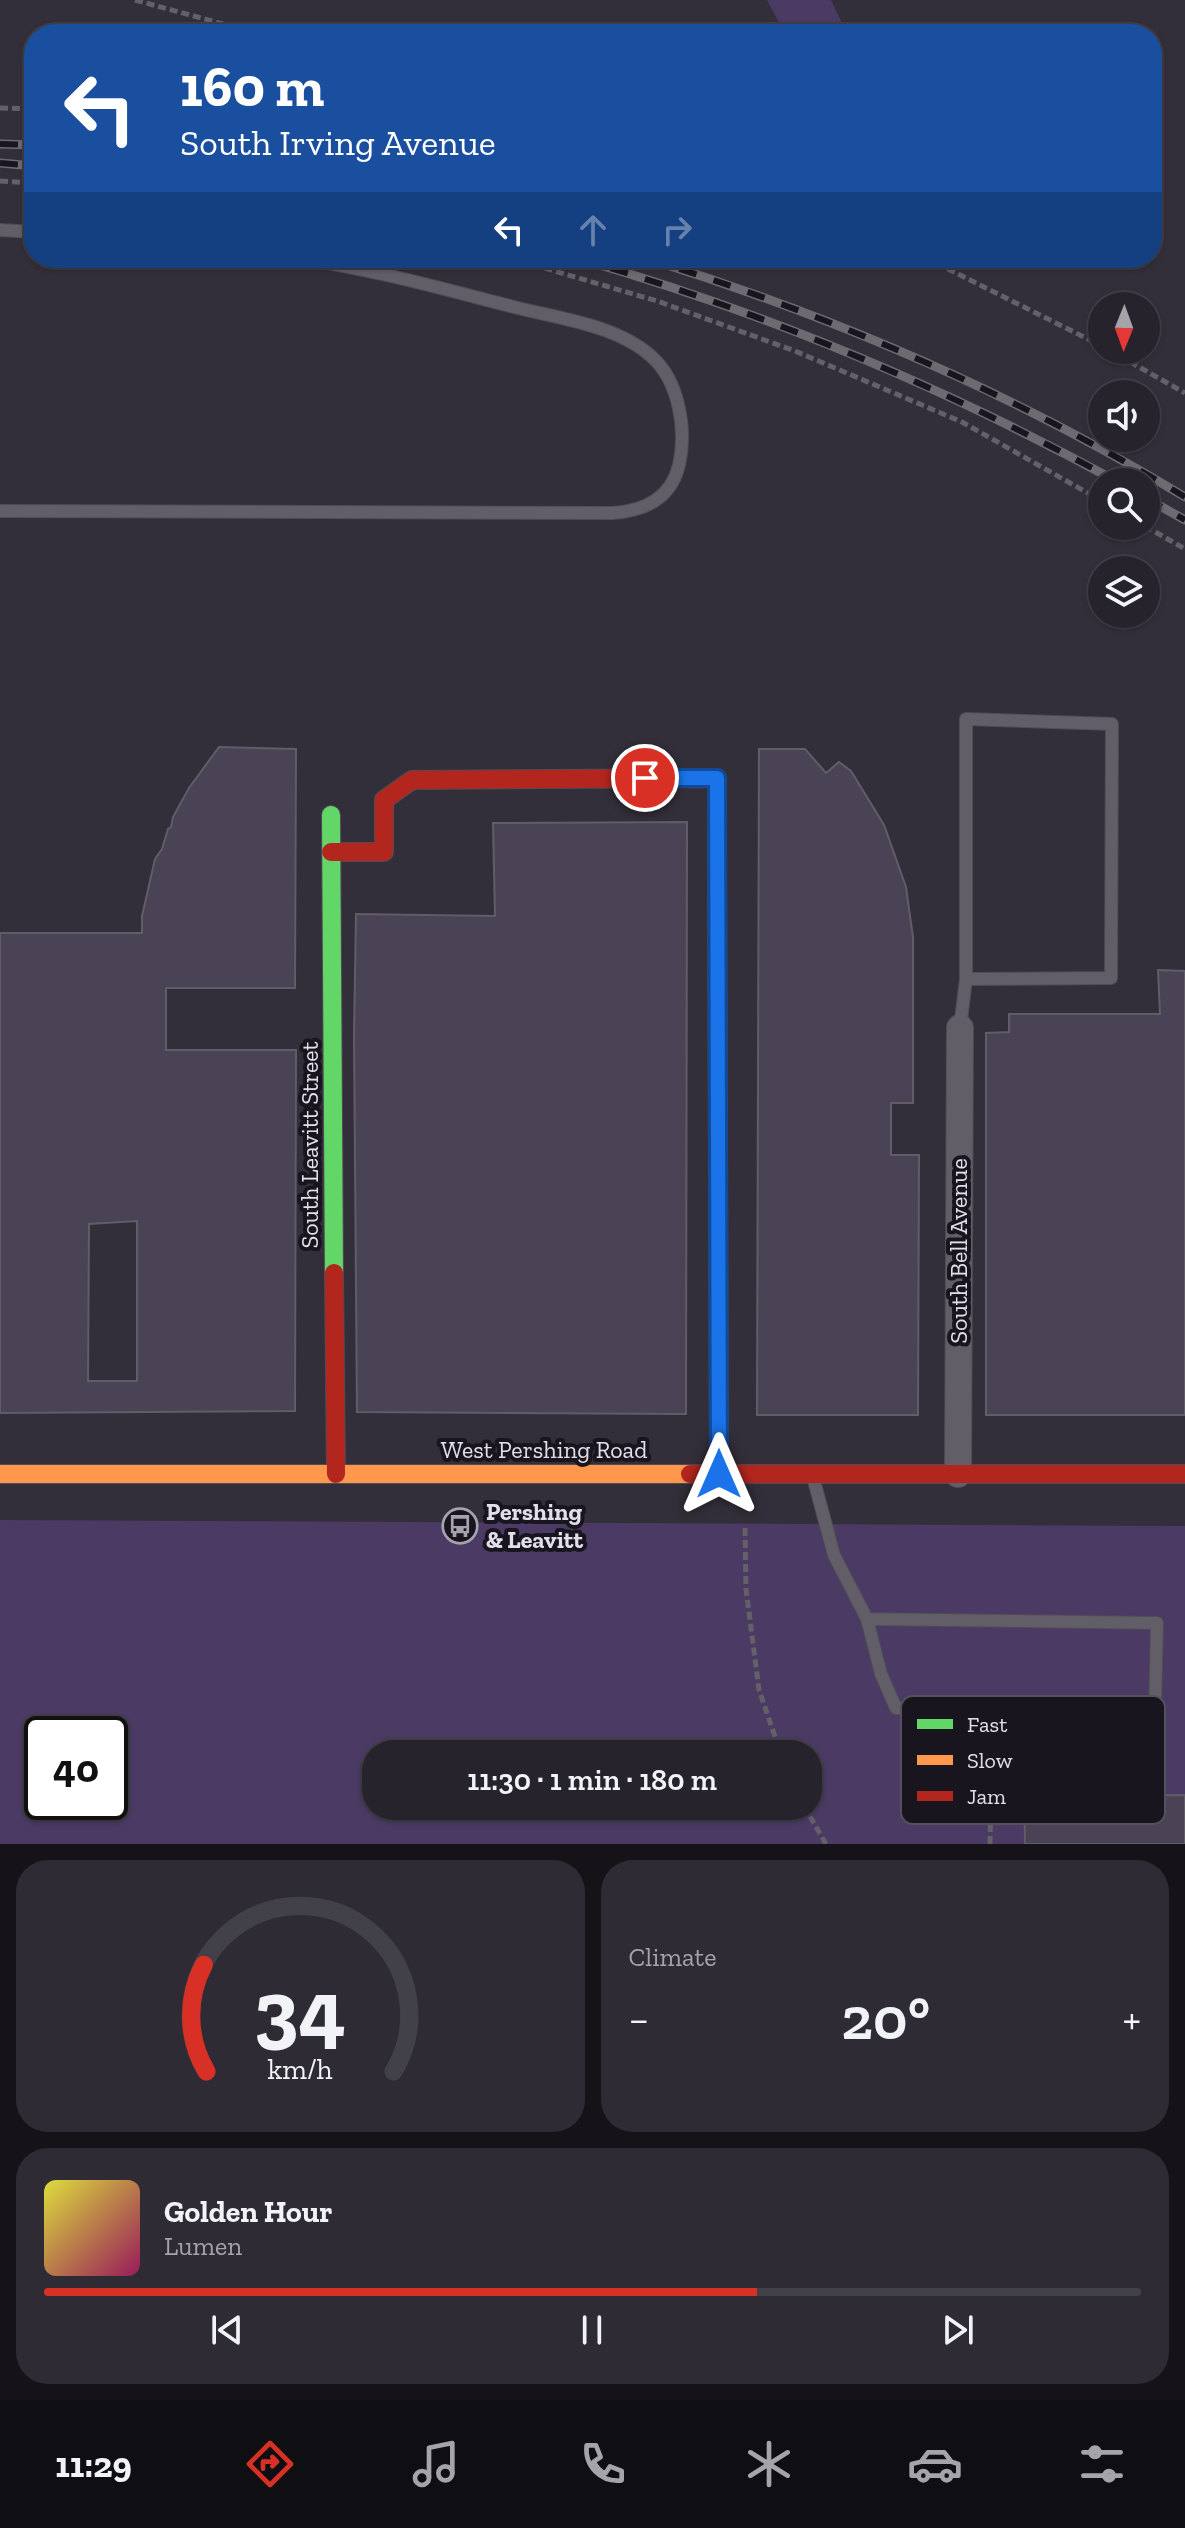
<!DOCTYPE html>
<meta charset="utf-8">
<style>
body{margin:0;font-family:"Zilla Slab",serif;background:#2e2b34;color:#f1f3f6;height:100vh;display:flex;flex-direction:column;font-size:30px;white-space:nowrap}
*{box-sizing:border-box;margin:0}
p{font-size:26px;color:#a4a4a9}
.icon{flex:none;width:44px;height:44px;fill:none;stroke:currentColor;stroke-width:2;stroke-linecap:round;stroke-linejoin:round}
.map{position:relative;height:1844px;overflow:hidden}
.side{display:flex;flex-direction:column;gap:16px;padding:16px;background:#151318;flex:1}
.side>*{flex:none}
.hud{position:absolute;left:24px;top:24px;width:1138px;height:244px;border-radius:32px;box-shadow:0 2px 6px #0004,0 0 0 2px #424048;background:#1a4fa0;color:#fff;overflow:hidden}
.needle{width:52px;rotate:181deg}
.tools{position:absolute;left:1088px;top:292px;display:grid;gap:16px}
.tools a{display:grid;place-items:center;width:72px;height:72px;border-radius:50%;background:#26232c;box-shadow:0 2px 6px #0004,0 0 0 2px #424048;font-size:40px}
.speed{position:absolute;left:24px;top:1716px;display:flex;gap:16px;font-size:40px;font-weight:700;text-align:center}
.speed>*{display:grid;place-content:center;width:104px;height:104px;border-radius:50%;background:#26232c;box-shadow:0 2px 6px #0004,0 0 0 2px #424048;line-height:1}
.speed .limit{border:4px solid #111;border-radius:12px;background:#fff;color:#111}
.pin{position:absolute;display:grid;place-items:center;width:68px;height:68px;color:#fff;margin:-34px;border:4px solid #fff;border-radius:50%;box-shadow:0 2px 8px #0007}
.me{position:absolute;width:88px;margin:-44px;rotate:0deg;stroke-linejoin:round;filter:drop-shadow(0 0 6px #0008)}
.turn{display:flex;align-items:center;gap:28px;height:168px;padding:0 24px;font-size:36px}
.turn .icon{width:104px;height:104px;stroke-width:2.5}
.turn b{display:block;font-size:56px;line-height:68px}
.lanes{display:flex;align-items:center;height:76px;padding:0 24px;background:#0003;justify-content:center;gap:40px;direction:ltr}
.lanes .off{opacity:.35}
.big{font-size:60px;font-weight:600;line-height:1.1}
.side .widget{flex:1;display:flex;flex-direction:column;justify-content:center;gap:12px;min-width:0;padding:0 28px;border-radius:32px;background:#2e2b34}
.side .dial{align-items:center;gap:0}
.dial svg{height:208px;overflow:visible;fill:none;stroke:#424048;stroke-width:7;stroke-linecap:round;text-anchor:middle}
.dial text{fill:#f1f3f6;stroke:none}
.song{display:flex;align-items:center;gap:24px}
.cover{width:96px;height:96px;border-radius:12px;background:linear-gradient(135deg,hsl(60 70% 55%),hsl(330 70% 35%))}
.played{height:8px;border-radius:4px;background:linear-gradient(90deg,#d93025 65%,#424048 65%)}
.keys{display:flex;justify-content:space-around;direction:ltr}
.heat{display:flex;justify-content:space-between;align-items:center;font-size:44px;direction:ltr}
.side .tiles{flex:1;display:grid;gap:16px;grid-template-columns:1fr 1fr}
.widget:last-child{grid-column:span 2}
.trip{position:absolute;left:362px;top:1740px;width:460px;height:80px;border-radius:32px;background:#26232c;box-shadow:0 2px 6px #0004,0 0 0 2px #424048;font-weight:600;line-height:80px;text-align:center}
.menu{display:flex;height:128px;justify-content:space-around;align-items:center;background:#0f0e12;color:#a4a4a9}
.menu .icon{width:56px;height:56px}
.menu .selected{color:#d93025}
.menu b{font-size:36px;color:#f1f3f6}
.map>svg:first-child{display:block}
.green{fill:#4b3a64;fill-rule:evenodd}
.building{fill:#4a4255;stroke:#605d66;stroke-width:2;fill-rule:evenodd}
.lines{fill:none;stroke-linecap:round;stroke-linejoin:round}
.lane-casing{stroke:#504b55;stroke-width:14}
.street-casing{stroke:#504b55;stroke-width:28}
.fast-casing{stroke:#504b55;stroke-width:20}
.slow-casing{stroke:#504b55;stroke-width:20}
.jam-casing{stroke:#504b55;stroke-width:20}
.path{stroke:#636068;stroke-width:5;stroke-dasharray:8 4;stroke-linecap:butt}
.lane{stroke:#625e67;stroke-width:12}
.street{stroke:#625e67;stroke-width:26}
.fast{stroke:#63d668;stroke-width:18}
.slow{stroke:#ff974d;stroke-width:18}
.jam{stroke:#b3261e;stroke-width:18}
.rail-casing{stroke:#6d6a71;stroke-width:9}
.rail{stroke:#18151e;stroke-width:6;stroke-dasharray:18;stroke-linecap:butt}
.route-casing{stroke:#114b97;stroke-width:20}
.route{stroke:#1a73e8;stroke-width:14}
.labels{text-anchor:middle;stroke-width:8;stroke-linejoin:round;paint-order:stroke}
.street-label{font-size:24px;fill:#e3deeb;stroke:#18151e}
.poi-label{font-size:24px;font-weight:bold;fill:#e3deeb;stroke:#18151e;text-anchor:start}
.key{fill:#18151e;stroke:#55515c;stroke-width:2}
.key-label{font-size:22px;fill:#e3deeb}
</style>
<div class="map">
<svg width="1185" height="1844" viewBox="0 0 1185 1844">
<rect width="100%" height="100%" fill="#332f3a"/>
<path class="green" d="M767,0h64l16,34h-62z
M0,1520l1185,6v318h-1185zM42,1734h68v68h-68zM376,1754h432v52h-432z"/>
<path class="building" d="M219,747l77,2 -1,239h-129v62h130l-1,361 -295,2v-480h142v-17l13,-57 7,-10 6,-20 3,-2 2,-10 16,-29zM137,1221v160h-49l1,-157z
M759,749h46l21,24 13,-11 12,9 33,54 22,62 7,50v166h-22v52h28l-1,260h-161z
M687,822l-1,592 -329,-2 -3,-376 2,-122 139,2 -2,-93z
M1158,970l27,1v444h-199v-382l23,-1v-18h151z
M1097,1764l1,32 87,-1v49h-160l-1,-79z"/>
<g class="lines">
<defs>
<path id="lane" d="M0,230l34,2
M0,511l612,2c32,-2 59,-14 67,-48 8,-35 0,-84 -27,-108 -36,-33 -97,-39 -142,-51 -70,-18 -142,-38 -214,-48
M960,1028l6,-49v-260l146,5 -1,254 -145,1
M813,1477l21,78 33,64 290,4 -2,89 -259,-4 -15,-34 -14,-55"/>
<path id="street" d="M958,1474l2,-446"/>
<path id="fast" d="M331,815l3,458"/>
<path id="slow" d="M717,882l2,592
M0,1474h690"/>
<path id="jam" d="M331,852h53v-52l28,-20 305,-2v104
M334,1273l2,201
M690,1474h495"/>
</defs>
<use href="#lane" class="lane-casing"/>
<use href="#street" class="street-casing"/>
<use href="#fast" class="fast-casing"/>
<use href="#slow" class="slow-casing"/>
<use href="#jam" class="jam-casing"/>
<path class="path" d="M135,0l125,34
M0,108l34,1
M0,181l34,2
M510,258l147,43 138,50 167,71 140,79
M926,258l176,88
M1109,350l76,43
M1145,526l40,23
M745,1528l1,61 13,101 22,64
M804,1806l22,38
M990,1844l2,-115"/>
<use href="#lane" class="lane"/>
<use href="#street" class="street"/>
<use href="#fast" class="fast"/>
<use href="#slow" class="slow"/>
<use href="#jam" class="jam"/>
<defs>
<path id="rail" d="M0,144l34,1
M0,163l34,3
M576,258c189,54 370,130 542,224
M645,258c188,58 372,137 540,239
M1146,498l39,22"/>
</defs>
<use href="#rail" class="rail-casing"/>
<use href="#rail" class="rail"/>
</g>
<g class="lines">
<defs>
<path id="route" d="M645,778h72l2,696"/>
</defs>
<use href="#route" class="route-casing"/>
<use href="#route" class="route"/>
</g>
<defs>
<symbol id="bus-ring" viewBox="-11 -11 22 22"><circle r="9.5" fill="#18151e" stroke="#a5a1ad" stroke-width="1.5"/><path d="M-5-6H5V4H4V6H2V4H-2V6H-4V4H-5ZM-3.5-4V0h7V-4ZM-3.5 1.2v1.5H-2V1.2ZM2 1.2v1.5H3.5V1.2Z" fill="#a5a1ad"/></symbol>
</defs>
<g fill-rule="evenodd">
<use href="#bus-ring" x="440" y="1506" width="40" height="40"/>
</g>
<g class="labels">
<g class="street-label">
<text transform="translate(310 1145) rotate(-90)" y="8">South Leavitt Street</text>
<text transform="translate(959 1251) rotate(-90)" y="8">South Bell Avenue</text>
<text x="544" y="1458">West Pershing Road</text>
</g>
<g class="poi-label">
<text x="486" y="1520">Pershing<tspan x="486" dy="28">&amp; Leavitt</tspan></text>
</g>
</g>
<rect x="901" y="1696" width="264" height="128" rx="12" class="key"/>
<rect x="917" y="1719" width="36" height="10" fill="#63d668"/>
<rect x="917" y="1755" width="36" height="10" fill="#ff974d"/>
<rect x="917" y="1791" width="36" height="10" fill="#b3261e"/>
<g class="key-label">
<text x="967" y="1732">Fast</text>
<text x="967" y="1768">Slow</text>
<text x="967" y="1804">Jam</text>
</g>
</svg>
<div class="tools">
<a><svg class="needle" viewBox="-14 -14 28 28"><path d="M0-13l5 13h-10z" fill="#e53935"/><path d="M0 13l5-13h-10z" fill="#a4a4a9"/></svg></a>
<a><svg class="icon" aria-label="sound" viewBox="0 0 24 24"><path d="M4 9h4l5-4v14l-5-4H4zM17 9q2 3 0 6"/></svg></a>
<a><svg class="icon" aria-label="search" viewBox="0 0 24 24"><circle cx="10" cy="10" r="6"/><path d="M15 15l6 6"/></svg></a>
<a><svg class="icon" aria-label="layers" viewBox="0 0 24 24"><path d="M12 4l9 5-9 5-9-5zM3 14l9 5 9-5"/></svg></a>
</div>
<div class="speed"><div class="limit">40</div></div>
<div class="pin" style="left:645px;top:778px;background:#d93025"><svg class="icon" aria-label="arrive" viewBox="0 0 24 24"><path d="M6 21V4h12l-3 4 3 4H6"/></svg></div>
<svg class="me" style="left:719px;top:1474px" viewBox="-20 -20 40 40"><path d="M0-17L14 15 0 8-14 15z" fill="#1a73e8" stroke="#fff" stroke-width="4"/></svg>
<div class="trip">11:30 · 1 min · 180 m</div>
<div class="hud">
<div class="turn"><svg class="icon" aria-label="left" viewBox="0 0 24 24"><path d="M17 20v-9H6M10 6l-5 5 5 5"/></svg><div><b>160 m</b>South Irving Avenue</div></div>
<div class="lanes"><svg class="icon" aria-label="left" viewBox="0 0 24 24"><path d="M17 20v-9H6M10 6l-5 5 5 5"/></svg><svg class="icon off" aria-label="ahead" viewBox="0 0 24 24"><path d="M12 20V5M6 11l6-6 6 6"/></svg><svg class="icon off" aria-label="right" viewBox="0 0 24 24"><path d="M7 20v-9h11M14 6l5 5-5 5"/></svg></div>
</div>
</div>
<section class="side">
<div class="tiles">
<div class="widget dial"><svg viewBox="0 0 100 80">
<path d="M14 69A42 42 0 1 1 86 69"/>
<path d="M14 69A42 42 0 0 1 13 28" stroke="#d93025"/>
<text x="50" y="56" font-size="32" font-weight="700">34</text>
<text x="50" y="72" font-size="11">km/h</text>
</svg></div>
<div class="widget"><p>Climate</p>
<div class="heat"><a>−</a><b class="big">20°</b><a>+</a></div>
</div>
<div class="widget">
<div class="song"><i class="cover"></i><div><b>Golden Hour</b><p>Lumen</p></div></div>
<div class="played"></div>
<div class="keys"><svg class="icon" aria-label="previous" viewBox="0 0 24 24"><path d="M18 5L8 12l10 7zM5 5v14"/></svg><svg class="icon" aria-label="pause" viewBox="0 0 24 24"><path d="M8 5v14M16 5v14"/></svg><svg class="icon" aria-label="next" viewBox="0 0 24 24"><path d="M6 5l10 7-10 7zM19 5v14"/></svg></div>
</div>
</div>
</section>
<nav class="menu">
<b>11:29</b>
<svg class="icon selected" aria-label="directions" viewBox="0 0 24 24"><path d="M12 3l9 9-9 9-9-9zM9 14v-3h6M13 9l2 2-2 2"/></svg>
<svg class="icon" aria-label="music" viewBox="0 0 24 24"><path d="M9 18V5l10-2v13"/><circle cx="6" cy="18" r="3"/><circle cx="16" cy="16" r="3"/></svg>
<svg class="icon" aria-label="phone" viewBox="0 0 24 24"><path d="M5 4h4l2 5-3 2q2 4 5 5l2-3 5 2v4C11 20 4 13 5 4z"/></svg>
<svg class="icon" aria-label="climate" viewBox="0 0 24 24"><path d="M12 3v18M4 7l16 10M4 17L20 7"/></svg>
<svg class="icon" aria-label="car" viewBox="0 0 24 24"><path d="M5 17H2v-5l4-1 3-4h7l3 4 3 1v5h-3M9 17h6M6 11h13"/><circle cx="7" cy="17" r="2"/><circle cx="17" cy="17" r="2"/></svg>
<svg class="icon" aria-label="filters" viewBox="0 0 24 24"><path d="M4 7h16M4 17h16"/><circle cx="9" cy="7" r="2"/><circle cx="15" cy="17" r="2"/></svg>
</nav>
